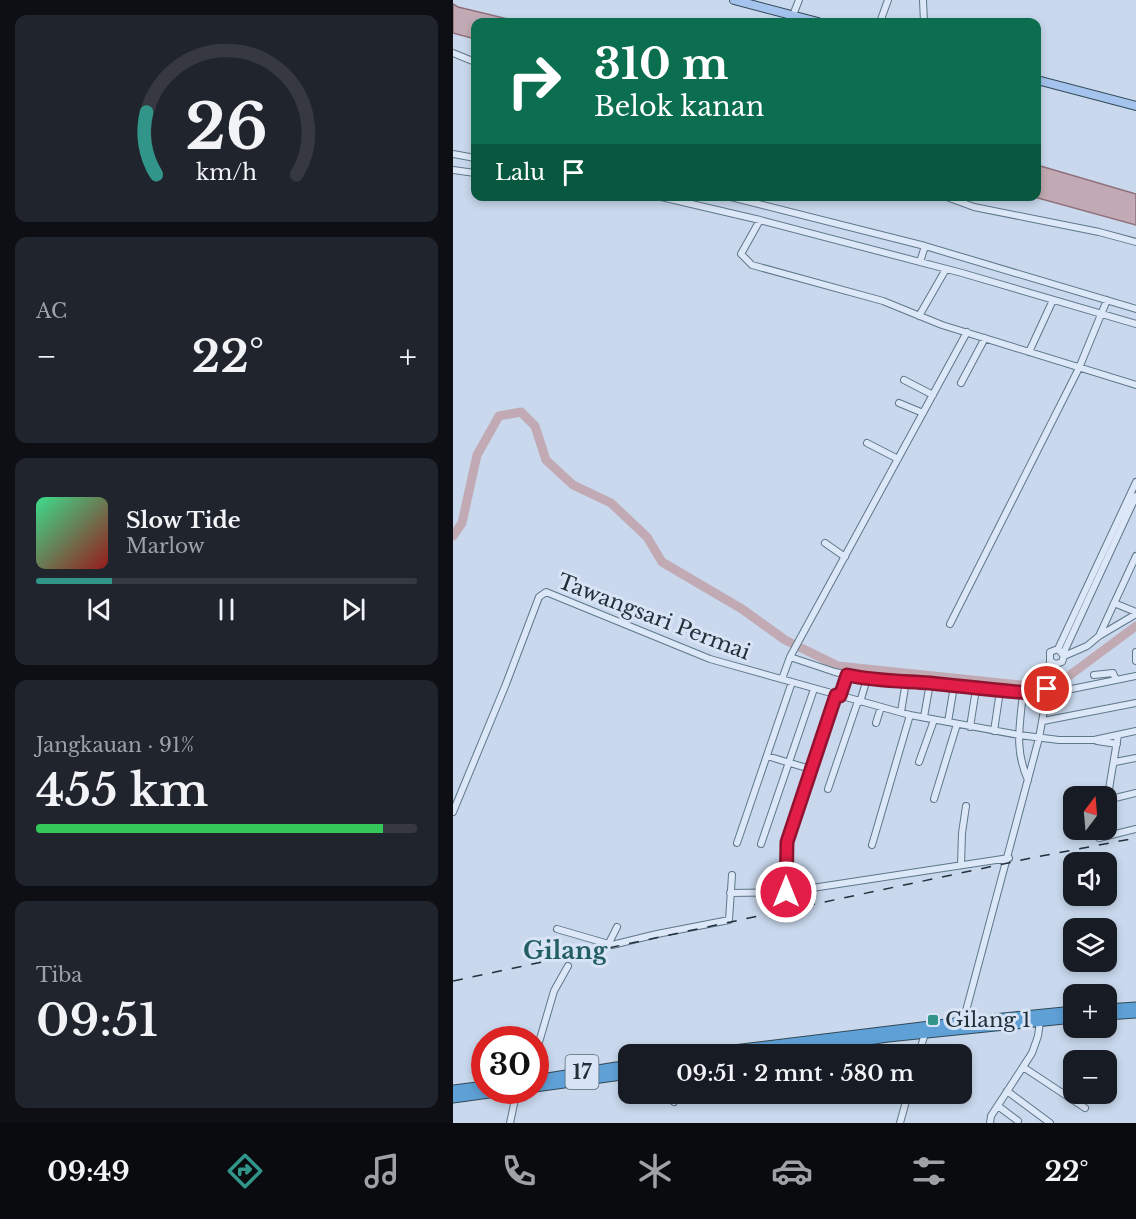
<!DOCTYPE html>
<html lang="id">
<meta charset="utf-8">
<style>
body{margin:0;font-family:"Libre Baskerville",serif;background:#20242c;color:#f1f3f6;height:100vh;display:flex;flex-direction:column;font-size:22px;white-space:nowrap}
*{box-sizing:border-box;margin:0}
p{font-size:20px;color:#9ea1a6}
.icon{flex:none;width:33px;height:33px;fill:none;stroke:currentColor;stroke-width:2;stroke-linecap:round;stroke-linejoin:round}
.map{position:relative;flex:1;overflow:hidden}
.drawer{display:flex;flex-direction:column;gap:15px;padding:15px;background:#0d0f14;width:453px}
.drawer>*{flex:none}
.top-card{position:absolute;left:18px;top:18px;width:570px;height:183px;border-radius:12px;box-shadow:0 3px 9px #0003;background:#0b6e4f;color:#fff;overflow:hidden}
.needle{width:39px;rotate:16deg}
.buttons{position:absolute;left:610px;top:786px;display:grid;gap:12px}
.buttons a{display:grid;place-items:center;width:54px;height:54px;border-radius:12px;background:#171b24;box-shadow:0 3px 9px #0003;font-size:30px}
.speed{position:absolute;left:18px;top:1026px;display:flex;gap:12px;font-size:30px;font-weight:700;text-align:center}
.speed>*{display:grid;place-content:center;width:78px;height:78px;border-radius:50%;background:#171b24;box-shadow:0 3px 9px #0003;line-height:1}
.speed .limit{border:9px solid #d22;background:#fff;color:#111}
.pin{position:absolute;display:grid;place-items:center;width:51px;height:51px;color:#fff;margin:-26px;border:3px solid #fff;border-radius:50%;box-shadow:0 2px 6px #0007}
.me{position:absolute;width:66px;margin:-33px;rotate:0deg;stroke-linejoin:round;filter:drop-shadow(0 0 4px #0008)}
.turn{display:flex;align-items:center;gap:21px;height:126px;padding:0 24px;font-size:27px}
.turn .icon{width:78px;height:78px;stroke-width:2.5}
.turn b{display:block;font-size:42px;line-height:51px}
.then{display:flex;align-items:center;height:57px;padding:0 24px;background:#0003;gap:12px;font-size:22px}
.big{font-size:45px;font-weight:600;line-height:1.1}
.drawer .widget{flex:1;display:flex;flex-direction:column;justify-content:center;gap:9px;min-width:0;padding:0 21px;border-radius:12px;background:#20242c}
.drawer .dial{align-items:center;gap:0}
.dial svg{height:156px;overflow:visible;fill:none;stroke:#363941;stroke-width:7;stroke-linecap:round;text-anchor:middle}
.dial text{fill:#f1f3f6;stroke:none}
.song{display:flex;align-items:center;gap:18px}
.cover{width:72px;height:72px;border-radius:9px;background:linear-gradient(135deg,hsl(150 70% 55%),hsl(0 70% 35%))}
.played{height:6px;border-radius:3px;background:linear-gradient(90deg,#319589 20%,#363941 20%)}
.keys{display:flex;justify-content:space-around;direction:ltr}
.heat{display:flex;justify-content:space-between;align-items:center;font-size:33px;direction:ltr}
.charge{height:9px;border-radius:4px;background:linear-gradient(90deg,#34c759 91%,#363941 0)}
.trip{position:absolute;left:165px;top:1044px;width:354px;height:60px;border-radius:12px;background:#171b24;box-shadow:0 3px 9px #0003;font-weight:600;line-height:60px;text-align:center}
.tabs{display:flex;height:96px;justify-content:space-around;align-items:center;background:#090b0e;color:#9ea1a6}
.tabs .icon{width:42px;height:42px}
.tabs .selected{color:#319589}
.tabs b{font-size:27px;color:#f1f3f6}
main{display:flex;flex:1;min-height:0}
.map>svg:first-child{display:block}
.water{fill:#c1aab3;stroke:#90707c;stroke-width:1.5}
.lines{fill:none;stroke-linecap:round;stroke-linejoin:round}
.river{stroke:#c1aab3;stroke-width:9}
.minor-casing{stroke:#5e7789;stroke-width:8}
.major-casing{stroke:#324a57;stroke-width:10}
.highway-casing{stroke:#324a57;stroke-width:11}
.minor{stroke:#dce7f8;stroke-width:6}
.major{stroke:#a4c3ed;stroke-width:8}
.highway{stroke:#5fa1d7;stroke-width:9}
.rail{stroke:#21313a;stroke-width:1.5;stroke-dasharray:10 10;stroke-linecap:butt}
.route-casing{stroke:#92132f;stroke-width:15}
.route{stroke:#e11d48;stroke-width:10}
.poi-dot{fill:#319589;stroke:#d8e4f5;stroke-width:2}
.labels{text-anchor:middle;stroke-width:6;stroke-linejoin:round;paint-order:stroke}
.shield{fill:#d8e4f5;stroke:#586772;stroke-width:1.5}
.shield-label{font-size:20px;font-weight:bold;fill:#21313a}
.street-label{font-size:21px;fill:#21313a;stroke:#d8e4f5}
.poi-label{font-size:21px;fill:#21313a;stroke:#d8e4f5;text-anchor:start}
.quarter-label{font-size:24px;font-weight:bold;fill:#235e64;stroke:#d8e4f5}
</style>
<main>
<section class="drawer">
<div class="widget dial"><svg viewBox="0 0 100 80">
<path d="M14 69A42 42 0 1 1 86 69"/>
<path d="M14 69A42 42 0 0 1 9 37" stroke="#319589"/>
<text x="50" y="56" font-size="32" font-weight="700">26</text>
<text x="50" y="72" font-size="11">km/h</text>
</svg></div>
<div class="widget"><p>AC</p>
<div class="heat"><a>−</a><b class="big">22°</b><a>+</a></div>
</div>
<div class="widget">
<div class="song"><i class="cover"></i><div><b>Slow Tide</b><p>Marlow</p></div></div>
<div class="played"></div>
<div class="keys"><svg class="icon" aria-label="previous" viewBox="0 0 24 24"><path d="M18 5L8 12l10 7zM5 5v14"/></svg><svg class="icon" aria-label="pause" viewBox="0 0 24 24"><path d="M8 5v14M16 5v14"/></svg><svg class="icon" aria-label="next" viewBox="0 0 24 24"><path d="M6 5l10 7-10 7zM19 5v14"/></svg></div>
</div>
<div class="widget"><p>Jangkauan · 91%</p><b class="big">455 km</b><div class="charge"></div></div>
<div class="widget"><p>Tiba</p><b class="big">09:51</b></div>
</section>
<div class="map">
<svg width="683" height="1123" viewBox="0 0 683 1123">
<rect width="100%" height="100%" fill="#c9d8ed"/>
<path class="water" d="M0,4l5,3 62,15h-45v17l-22,-6z
M584,165l99,29v31l-102,-28 3,-1z"/>
<g class="lines">
<path class="river" d="M0,536l9,-13 15,-68 22,-39 22,-4 14,14 11,34 27,25 38,18 36,34 15,25 80,47 43,31 53,26 193,20 31,-5 74,-55"/>
<defs>
<path id="minor" d="M470,0l1,22
M340,15l6,-15
M427,22l8,-22
M0,53l22,9
M0,154l22,4
M0,170l22,3
M204,196l103,24 202,53 174,51
M274,196l198,50 211,63
M491,196l30,11 125,25 37,10
M307,220l-19,34 11,11 131,36 59,24 194,60
M467,262l5,-16
M466,316l27,-47
M576,352l24,-52
M451,380l29,15
M508,383l24,-45
M446,403l24,10
M414,443l31,16
M372,543l20,14
M661,603l22,9 -1,3
M497,624l129,-256 28,-68
M646,636l37,-22
M605,649l6,7 -2,6 -6,2 -6,-3v-9l8,-3 78,-167
M683,652v9
M610,654l73,-158
M611,656l23,-10 12,-10 37,-80
M337,657l177,-325
M641,675l19,-2 3,7
M329,679l8,-22 45,15 32,7 69,5 59,7 52,3 89,-18
M570,693c-3,32 -9,56 5,87
M388,696l6,-21
M407,702l7,-23
M448,712l5,-31
M471,717l6,-34
M590,721l93,-18
M495,722l6,-36
M423,723l5,-16
M517,727l6,-38
M541,731l6,-40
M644,741l20,3
M314,756l43,13
M466,762l15,-42
M662,762l21,-4
M375,789l30,-88
M481,799l23,-75
M654,800l29,-7
M654,801l11,-66
M0,812l53,-128 33,-87 7,-5 164,67 200,56 109,20 40,5h35l42,-9
M645,830l-1,5 2,3 37,-9
M284,843l55,-161
M308,844l53,-155
M419,845l38,-130
M508,865l1,-32 4,-27
M333,892l1,-50 49,-147
M277,893l56,-1 223,-34
M104,929l55,16 45,-11 72,-14 3,-45
M155,945l9,-18
M510,1022l76,-284 8,-44 3,-33
M466,1054l6,-21
M82,1056l19,-65 14,-25
M570,1067l62,41
M554,1091l43,32
M221,1102l3,-8
M545,1106l20,15
M57,1123l7,-33
M447,1123l8,-29
M537,1123l1,-7 41,-63 6,-17 2,-15"/>
<path id="major" d="M281,0l84,22
M584,80l99,26"/>
<path id="highway" d="M654,1009l29,-2
M654,1015l29,-2
M247,1054l263,-32 111,-11
M320,1054l115,-17 186,-19
M82,1080l94,-15
M82,1087l94,-13
M0,1090l32,-4
M0,1098l58,-8"/>
</defs>
<use href="#minor" class="minor-casing"/>
<use href="#major" class="major-casing"/>
<use href="#highway" class="highway-casing"/>
<use href="#minor" class="minor"/>
<use href="#major" class="major"/>
<use href="#highway" class="highway"/>
<path class="rail" d="M0,981l583,-124 100,-19"/>
</g>
<g class="lines">
<defs>
<path id="route" d="M333,892l1,-50 49,-147 4,1 7,-21c27,6 55,6 83,8 40,4 78,9 117,11v-5"/>
</defs>
<use href="#route" class="route-casing"/>
<use href="#route" class="route"/>
</g>
<rect class="poi-dot" x="474" y="1014" width="12" height="12" rx="3"/>
<g class="labels">
<rect class="shield" x="112.5" y="1055" width="33" height="34" rx="4.5"/>
<g class="shield-label">
<text x="129" y="1079">17</text>
</g>
<g class="street-label">
<text transform="translate(201 617) rotate(21)" y="7">Tawangsari Permai</text>
</g>
<g class="poi-label">
<text x="492" y="1027">Gilang 1</text>
</g>
<g class="quarter-label">
<text x="112" y="959">Gilang</text>
</g>
</g>
</svg>
<div class="buttons">
<a><svg class="needle" viewBox="-14 -14 28 28"><path d="M0-13l5 13h-10z" fill="#e53935"/><path d="M0 13l5-13h-10z" fill="#9ea1a6"/></svg></a>
<a><svg class="icon" aria-label="sound" viewBox="0 0 24 24"><path d="M4 9h4l5-4v14l-5-4H4zM17 9q2 3 0 6"/></svg></a>
<a><svg class="icon" aria-label="layers" viewBox="0 0 24 24"><path d="M12 4l9 5-9 5-9-5zM3 14l9 5 9-5"/></svg></a>
<a>+</a>
<a>−</a>
</div>
<div class="speed"><div class="limit">30</div></div>
<div class="pin" style="left:594px;top:689px;background:#d93025"><svg class="icon" aria-label="arrive" viewBox="0 0 24 24"><path d="M6 21V4h12l-3 4 3 4H6"/></svg></div>
<svg class="me" style="left:333px;top:892px" viewBox="-20 -20 40 40"><circle r="17" fill="#e11d48" stroke="#fff" stroke-width="3"/><path d="M0-11L8 9 0 5-8 9z" fill="#fff"/></svg>
<div class="trip">09:51 · 2 mnt · 580 m</div>
<div class="top-card">
<div class="turn"><svg class="icon" aria-label="right" viewBox="0 0 24 24"><path d="M7 20v-9h11M14 6l5 5-5 5"/></svg><div><b>310 m</b>Belok kanan</div></div>
<div class="then">Lalu<svg class="icon" aria-label="arrive" viewBox="0 0 24 24"><path d="M6 21V4h12l-3 4 3 4H6"/></svg></div>
</div>
</div>
</main>
<nav class="tabs">
<b>09:49</b>
<svg class="icon selected" aria-label="directions" viewBox="0 0 24 24"><path d="M12 3l9 9-9 9-9-9zM9 14v-3h6M13 9l2 2-2 2"/></svg>
<svg class="icon" aria-label="music" viewBox="0 0 24 24"><path d="M9 18V5l10-2v13"/><circle cx="6" cy="18" r="3"/><circle cx="16" cy="16" r="3"/></svg>
<svg class="icon" aria-label="phone" viewBox="0 0 24 24"><path d="M5 4h4l2 5-3 2q2 4 5 5l2-3 5 2v4C11 20 4 13 5 4z"/></svg>
<svg class="icon" aria-label="climate" viewBox="0 0 24 24"><path d="M12 3v18M4 7l16 10M4 17L20 7"/></svg>
<svg class="icon" aria-label="car" viewBox="0 0 24 24"><path d="M5 17H2v-5l4-1 3-4h7l3 4 3 1v5h-3M9 17h6M6 11h13"/><circle cx="7" cy="17" r="2"/><circle cx="17" cy="17" r="2"/></svg>
<svg class="icon" aria-label="filters" viewBox="0 0 24 24"><path d="M4 7h16M4 17h16"/><circle cx="9" cy="7" r="2"/><circle cx="15" cy="17" r="2"/></svg>
<b>22°</b>
</nav>
